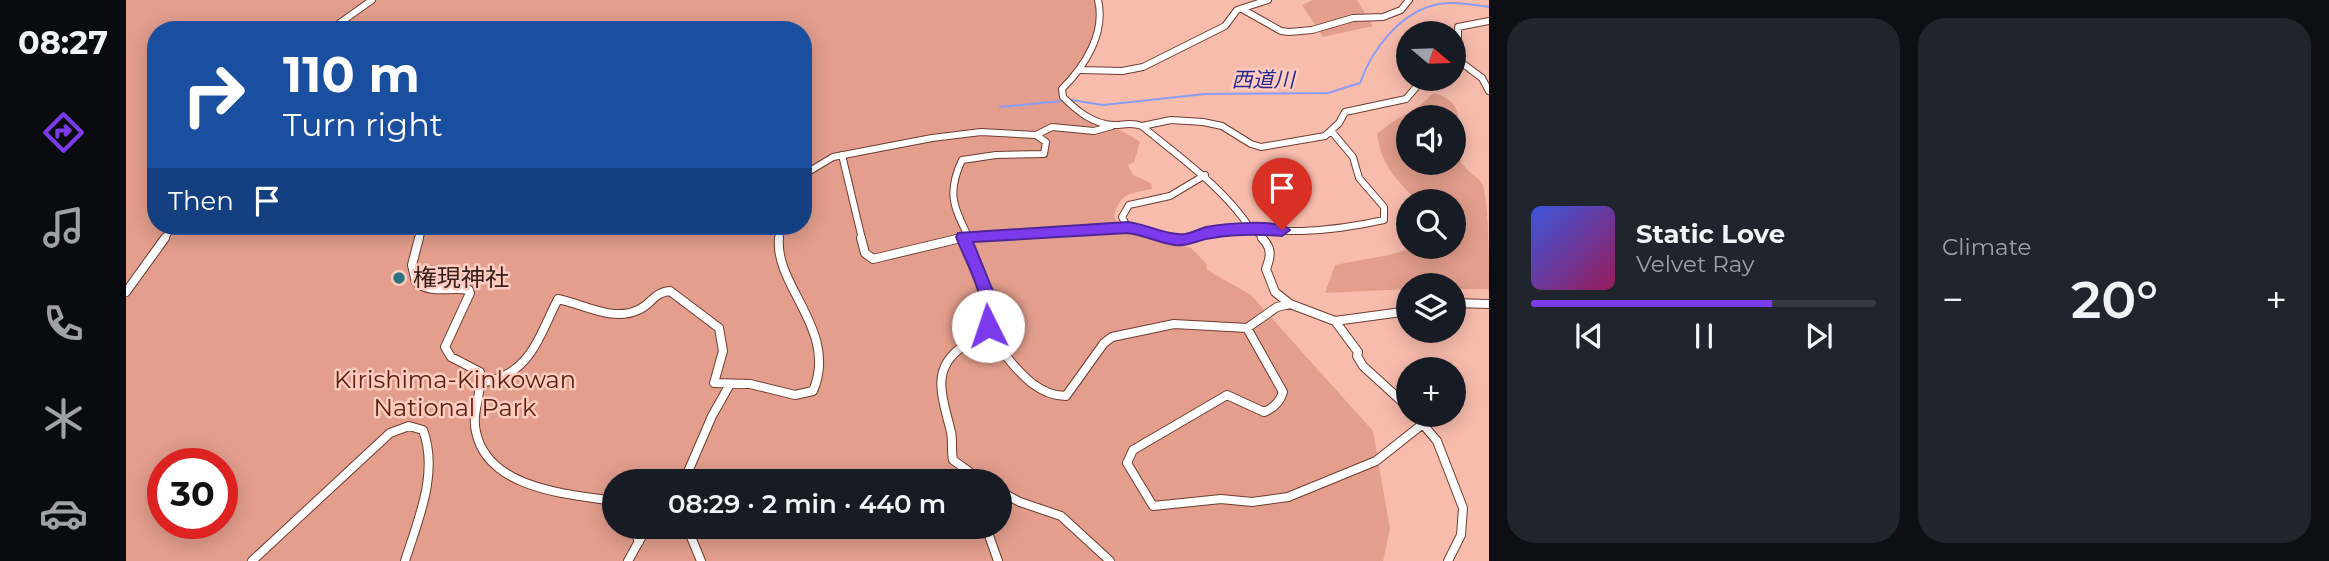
<!DOCTYPE html>
<meta charset="utf-8">
<style>
body{margin:0;font-family:Montserrat,"Noto Sans JP",sans-serif;background:#20242c;color:#f1f3f6;height:100vh;display:flex;flex-direction:column;font-size:26px;white-space:nowrap}
*{box-sizing:border-box;margin:0}
p{font-size:23px;color:#9ea1a6}
.icon{flex:none;width:38px;height:38px;fill:none;stroke:currentColor;stroke-width:2;stroke-linecap:round;stroke-linejoin:round}
.map{position:relative;flex:1;overflow:hidden}
.details{display:flex;flex-direction:column;gap:18px;padding:18px;background:#0d0f14;width:840px}
.details>*{flex:none}
.top-card{position:absolute;left:21px;top:21px;width:665px;height:214px;border-radius:28px;box-shadow:0 4px 18px #0003;background:#1a4fa0;color:#fff;overflow:hidden}
.needle{width:46px;rotate:109deg}
.controls{position:absolute;left:1270px;top:21px;display:grid;gap:14px}
.controls a{display:grid;place-items:center;width:70px;height:70px;border-radius:50%;background:#171b24;box-shadow:0 4px 18px #0003;font-size:35px}
.speed{position:absolute;left:21px;top:448px;display:flex;gap:14px;font-size:35px;font-weight:700;text-align:center}
.speed>*{display:grid;place-content:center;width:91px;height:91px;border-radius:50%;background:#171b24;box-shadow:0 4px 18px #0003;line-height:1}
.speed .limit{border:10px solid #d22;background:#fff;color:#111}
.pin{position:absolute;display:grid;place-items:center;width:60px;height:60px;color:#fff;margin:-72px -30px;border-radius:50% 50% 50% 0;rotate:-45deg;box-shadow:0 0 7px #0007}
.pin .icon{rotate:45deg}
.me{position:absolute;width:77px;margin:-38px;rotate:356deg;stroke-linejoin:round;filter:drop-shadow(0 0 5px #0008)}
.turn{display:flex;align-items:center;gap:24px;height:147px;padding:0 21px;font-size:32px}
.turn .icon{width:91px;height:91px;stroke-width:2.5}
.turn b{display:block;font-size:49px;line-height:60px}
.then{display:flex;align-items:center;height:66px;padding:0 21px;background:#0003;gap:14px;font-size:26px}
.big{font-size:52px;font-weight:600;line-height:1.1}
.details .tile{flex:1;display:flex;flex-direction:column;justify-content:center;gap:10px;min-width:0;padding:0 24px;border-radius:28px;background:#20242c}
.song{display:flex;align-items:center;gap:21px}
.cover{width:84px;height:84px;border-radius:10px;background:linear-gradient(135deg,hsl(230 70% 55%),hsl(330 70% 35%))}
.played{height:7px;border-radius:4px;background:linear-gradient(90deg,#7c3aed 70%,#363941 70%)}
.keys{display:flex;justify-content:space-around;direction:ltr}
.heat{display:flex;justify-content:space-between;align-items:center;font-size:38px;direction:ltr}
.details .tiles{flex:1;display:grid;gap:18px;grid-template-columns:repeat(2,1fr)}
.trip{position:absolute;left:476px;top:469px;width:410px;height:70px;border-radius:35px;background:#171b24;box-shadow:0 4px 18px #0003;font-weight:600;line-height:70px;text-align:center}
main{display:flex;flex:1;min-height:0}
.menu{display:flex;flex-direction:column;width:126px;justify-content:space-around;align-items:center;background:#090b0e;color:#9ea1a6}
.menu .icon{width:49px;height:49px}
.menu .current{color:#7c3aed}
.menu b{font-size:32px;color:#f1f3f6}
.map>svg:first-child{display:block}
.green{fill:#e39e8d;fill-rule:evenodd}
.lines{fill:none;stroke-linecap:round;stroke-linejoin:round}
.stream{stroke:#8b9cf4;stroke-width:2}
.street-far1-casing{stroke:#6f3c30;stroke-width:8}
.street-casing{stroke:#6f3c30;stroke-width:10}
.street-far1{stroke:#fff;stroke-width:6}
.street{stroke:#fff;stroke-width:8}
.route{fill:#7c3aed;stroke:#51269a;stroke-width:2}
.poi-dot{fill:#2d7281;stroke:#feccc0;stroke-width:2.5}
.labels{text-anchor:middle;stroke-width:5;stroke-linejoin:round;paint-order:stroke}
.far-water-label{font-size:21px;font-style:italic;fill:#29298d;stroke:#feccc0}
.poi-label{font-size:24px;fill:#37201b;stroke:#feccc0;text-anchor:start}
.park-label{font-size:24px;fill:#602012;stroke:#feccc0}
</style>
<main>
<nav class="menu">
<b>08:27</b>
<svg class="icon current" aria-label="directions" viewBox="0 0 24 24"><path d="M12 3l9 9-9 9-9-9zM9 14v-3h6M13 9l2 2-2 2"/></svg>
<svg class="icon" aria-label="music" viewBox="0 0 24 24"><path d="M9 18V5l10-2v13"/><circle cx="6" cy="18" r="3"/><circle cx="16" cy="16" r="3"/></svg>
<svg class="icon" aria-label="phone" viewBox="0 0 24 24"><path d="M5 4h4l2 5-3 2q2 4 5 5l2-3 5 2v4C11 20 4 13 5 4z"/></svg>
<svg class="icon" aria-label="climate" viewBox="0 0 24 24"><path d="M12 3v18M4 7l16 10M4 17L20 7"/></svg>
<svg class="icon" aria-label="car" viewBox="0 0 24 24"><path d="M5 17H2v-5l4-1 3-4h7l3 4 3 1v5h-3M9 17h6M6 11h13"/><circle cx="7" cy="17" r="2"/><circle cx="17" cy="17" r="2"/></svg>
</nav>
<div class="map">
<svg width="1363" height="561" viewBox="0 0 1363 561">
<rect width="100%" height="100%" fill="#f8bcad"/>
<path class="green" d="M0,0h970c12,26 -17,70 -36,86 1,29 60,39 80,56l-6,20 -6,3 5,10 18,8 1,6c-23,5 -31,3 -38,27l7,14 70,18 15,15 1,7 44,25 122,136 17,98 -7,32h-1257zM30,30h647v196h-647zM37,464h59v59h-59zM488,481h385v46h-385z
M1187,0h44l16,26 -50,11 -21,-32z
M1307,93c41,10 18,42 28,68 4,10 17,15 22,24 6,22 6,79 6,104h-35v-4h-45v4l-84,4 10,-28 54,-10 26,-8h39v-46h-37c-21,-22 -36,-36 -40,-67 18,-17 40,-22 56,-41zM1328,117v46h-45v-46z"/>
<g class="lines">
<path class="stream" d="M945,100l32,5 102,-11 123,-1 32,-10c12,-34 41,-72 79,-79 17,-3 34,1 50,3
M874,107l62,-6"/>
<defs>
<path id="street-far1" d="M972,0c8,33 -13,66 -36,89l1,8c14,14 30,27 50,28 12,0 18,-3 29,1 38,32 80,60 108,102
M1116,9l39,22 8,1 23,-2 41,-12 30,-1 18,-7 8,-10
M204,30l42,-30
M1328,42l4,-2v-13l31,-6
M1328,57l28,21 7,13
M955,70l41,1 21,-4 82,-41 12,-16 31,-10
M1016,126l29,-6 32,2 19,4 29,18 10,3 64,-11 14,-13 6,-11 61,-13 17,-20
M716,155l20,84
M677,175l30,-18 99,-19 49,-6 55,3 16,-8 42,4 18,-5
M1002,228l-6,-11 7,-12 41,-9 35,-21
M1128,229l10,10
M842,236c-15,-30 -21,-44 -6,-76l34,-5 48,-1 2,-12 -10,-7
M38,239l9,-13
M293,239l5,-13
M653,239l1,-13
M828,239c25,-6 49,-5 75,-5 52,-1 92,-13 143,5
M1062,239c39,-14 74,-7 114,-8 28,-1 55,-5 82,-11v-13l-25,-29 -6,-21 -21,-25"/>
<path id="street" d="M293,238l-7,27 4,17c16,13 34,4 53,8l1,3 -25,54 6,10 29,15c3,20 -9,40 -4,60 12,57 91,62 138,69
M735,238l4,15 8,6 88,-21
M837,238l29,76c-7,18 -20,25 -34,36 -28,23 -14,52 -7,82 2,9 0,19 2,28l29,21
M1041,238l7,2 19,-2
M1136,238c10,10 9,18 4,31l9,23 15,12 45,17 23,31 -1,4 6,10 46,42
M860,291l15,7 12,14 -7,44c15,19 34,40 60,40l38,-53 8,-6 62,-13 73,4 30,-21 13,-3
M0,292l39,-54
M1328,303l35,1
M1209,321l74,-10
M1121,328l36,64c-3,10 -9,16 -19,20l-37,-17 -94,55 -6,13 26,43 68,-7 31,3 36,-5 88,-36 48,-38
M354,383c50,-7 58,-45 78,-84 25,5 55,23 80,11 13,-5 16,-18 32,-19l49,37 4,23 -9,32 36,1 45,11 18,-4c26,-60 -39,-105 -34,-153
M1289,415l22,26 26,67 -2,27 -13,26
M558,481l28,-65 17,-30
M873,491l21,11 41,14 49,45
M507,527l6,15
M561,527l14,34
M860,527l12,34
M126,561l138,-128 19,-7 14,4c16,43 -5,90 -18,131
M502,561l19,-34"/>
</defs>
<use href="#street-far1" class="street-far1-casing"/>
<use href="#street" class="street-casing"/>
<use href="#street-far1" class="street-far1"/>
<use href="#street" class="street"/>
</g>
<path class="route" d="M1002,222c18,2 40,14 57,12 7,-1 14,-5 21,-7 16,-3 75,-9 84,3l-8,6c-24,-2 -46,-2 -70,2 -13,1 -24,9 -37,7 -16,-2 -31,-10 -47,-12l-155,9 24,59 3,13 -6,17h-12l-2,-5c8,-28 -14,-63 -24,-89l2,-4z"/>
<circle class="poi-dot" cx="273" cy="278" r="7"/>
<g class="labels">
<g class="far-water-label">
<text x="1137" y="87">西道川</text>
</g>
<g class="poi-label">
<text x="287" y="286">権現神社</text>
</g>
<g class="park-label">
<text x="329" y="388">Kirishima-Kinkowan<tspan x="329" dy="28">National Park</tspan></text>
</g>
</g>
</svg>
<div class="controls">
<a><svg class="needle" viewBox="-14 -14 28 28"><path d="M0-13l5 13h-10z" fill="#e53935"/><path d="M0 13l5-13h-10z" fill="#9ea1a6"/></svg></a>
<a><svg class="icon" aria-label="sound" viewBox="0 0 24 24"><path d="M4 9h4l5-4v14l-5-4H4zM17 9q2 3 0 6"/></svg></a>
<a><svg class="icon" aria-label="search" viewBox="0 0 24 24"><circle cx="10" cy="10" r="6"/><path d="M15 15l6 6"/></svg></a>
<a><svg class="icon" aria-label="layers" viewBox="0 0 24 24"><path d="M12 4l9 5-9 5-9-5zM3 14l9 5 9-5"/></svg></a>
<a>+</a>
</div>
<div class="speed"><div class="limit">30</div></div>
<div class="pin" style="left:1156px;top:230px;background:#d93025"><svg class="icon" aria-label="arrive" viewBox="0 0 24 24"><path d="M6 21V4h12l-3 4 3 4H6"/></svg></div>
<svg class="me" style="left:862px;top:326px" viewBox="-20 -20 40 40"><circle r="19" fill="#fff"/><path d="M0-13L10 11 0 6-10 11z" fill="#7c3aed"/></svg>
<div class="trip">08:29 · 2 min · 440 m</div>
<div class="top-card">
<div class="turn"><svg class="icon" aria-label="right" viewBox="0 0 24 24"><path d="M7 20v-9h11M14 6l5 5-5 5"/></svg><div><b>110 m</b>Turn right</div></div>
<div class="then">Then<svg class="icon" aria-label="arrive" viewBox="0 0 24 24"><path d="M6 21V4h12l-3 4 3 4H6"/></svg></div>
</div>
</div>
<section class="details">
<div class="tiles">
<div class="tile">
<div class="song"><i class="cover"></i><div><b>Static Love</b><p>Velvet Ray</p></div></div>
<div class="played"></div>
<div class="keys"><svg class="icon" aria-label="previous" viewBox="0 0 24 24"><path d="M18 5L8 12l10 7zM5 5v14"/></svg><svg class="icon" aria-label="pause" viewBox="0 0 24 24"><path d="M8 5v14M16 5v14"/></svg><svg class="icon" aria-label="next" viewBox="0 0 24 24"><path d="M6 5l10 7-10 7zM19 5v14"/></svg></div>
</div>
<div class="tile"><p>Climate</p>
<div class="heat"><a>−</a><b class="big">20°</b><a>+</a></div>
</div>
</div>
</section>
</main>
